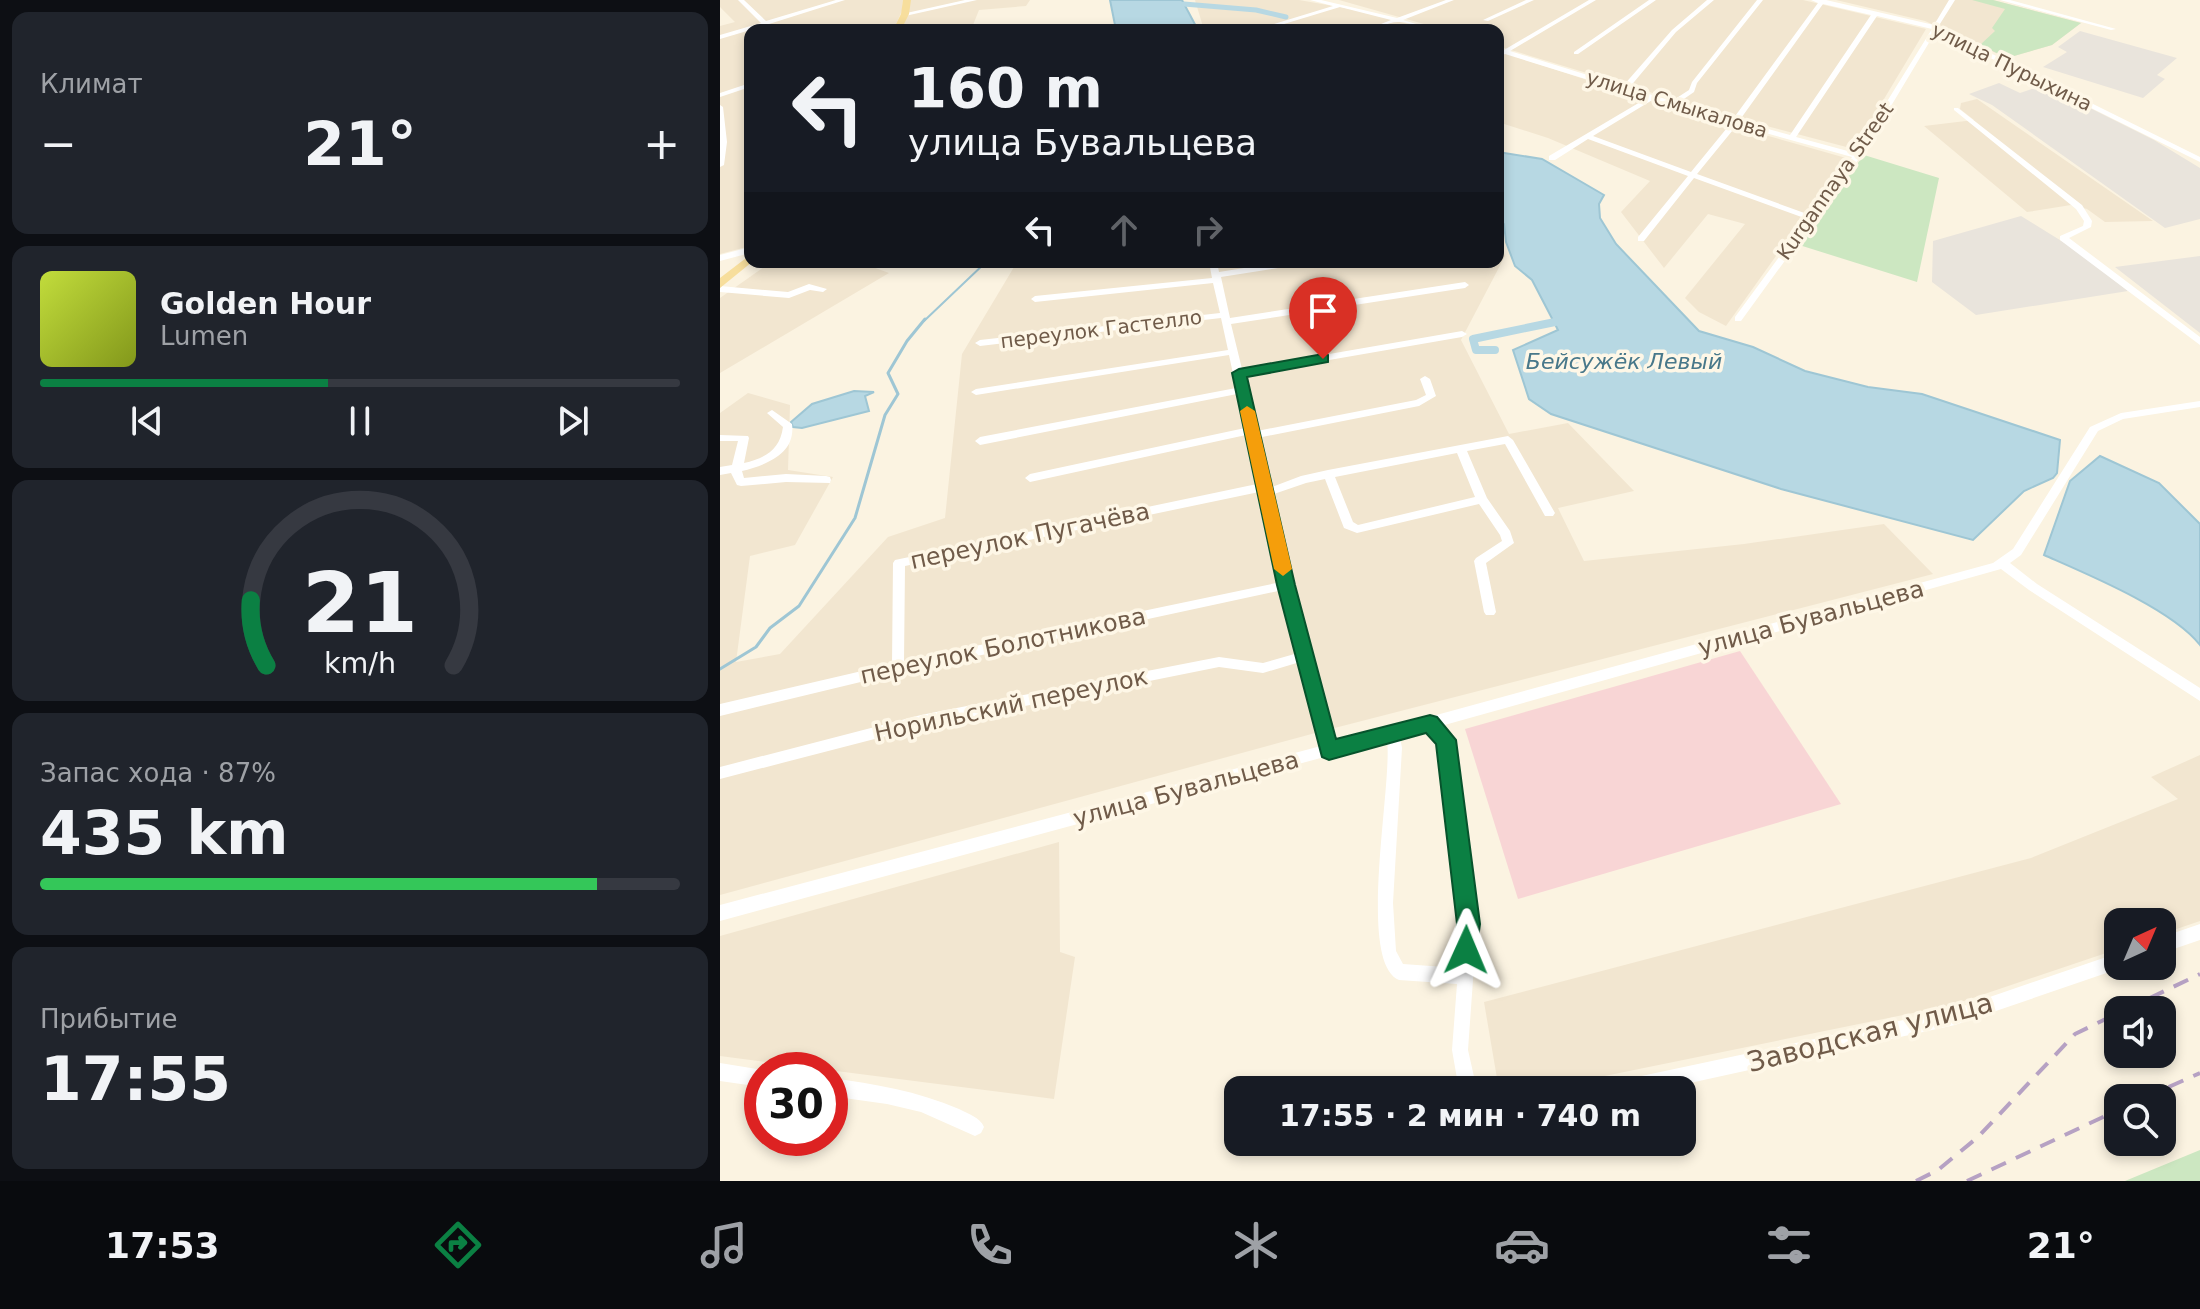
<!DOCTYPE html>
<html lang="ru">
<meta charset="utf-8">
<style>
body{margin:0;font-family:"DejaVu Sans",sans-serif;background:#20242c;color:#f1f3f6;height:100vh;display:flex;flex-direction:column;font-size:30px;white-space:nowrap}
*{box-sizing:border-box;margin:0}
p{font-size:26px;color:#9ea1a6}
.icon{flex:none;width:44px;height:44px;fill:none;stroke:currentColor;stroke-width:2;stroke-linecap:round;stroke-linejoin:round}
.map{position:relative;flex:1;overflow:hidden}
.sheet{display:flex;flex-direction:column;gap:12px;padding:12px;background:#0d0f14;width:720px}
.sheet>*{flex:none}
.banner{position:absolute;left:24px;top:24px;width:760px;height:244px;border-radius:16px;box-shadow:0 4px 12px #0003;background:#171b24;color:#f1f3f6;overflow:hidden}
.needle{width:52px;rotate:44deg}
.buttons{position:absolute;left:1384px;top:908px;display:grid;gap:16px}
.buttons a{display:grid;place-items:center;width:72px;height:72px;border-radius:16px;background:#171b24;box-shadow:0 4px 12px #0003;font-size:40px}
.speed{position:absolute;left:24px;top:1052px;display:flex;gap:16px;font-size:40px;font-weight:700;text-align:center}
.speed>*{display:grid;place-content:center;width:104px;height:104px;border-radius:50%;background:#171b24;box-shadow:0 4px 12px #0003;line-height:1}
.speed .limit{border:12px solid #d22;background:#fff;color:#111}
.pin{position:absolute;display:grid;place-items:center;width:68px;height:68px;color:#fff;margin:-82px -34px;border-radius:50% 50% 50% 0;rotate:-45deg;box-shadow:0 0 8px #0007}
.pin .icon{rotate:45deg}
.me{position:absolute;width:88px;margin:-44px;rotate:1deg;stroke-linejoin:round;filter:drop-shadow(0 0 6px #0008)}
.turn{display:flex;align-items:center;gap:28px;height:168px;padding:0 32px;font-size:36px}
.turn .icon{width:104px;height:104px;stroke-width:2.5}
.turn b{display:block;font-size:56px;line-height:68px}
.lanes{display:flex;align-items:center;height:76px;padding:0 32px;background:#0003;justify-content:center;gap:40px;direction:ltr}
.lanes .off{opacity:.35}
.big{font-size:60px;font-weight:800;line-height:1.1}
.sheet .tile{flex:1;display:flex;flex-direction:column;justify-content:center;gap:12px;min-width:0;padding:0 28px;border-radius:16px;background:#20242c}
.sheet .dial{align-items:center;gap:0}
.dial svg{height:208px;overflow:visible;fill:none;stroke:#363941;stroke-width:7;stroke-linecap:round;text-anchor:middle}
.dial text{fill:#f1f3f6;stroke:none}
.song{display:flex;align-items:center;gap:24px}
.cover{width:96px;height:96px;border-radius:12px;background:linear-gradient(135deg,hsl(70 70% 55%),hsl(70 70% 35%))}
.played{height:8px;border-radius:4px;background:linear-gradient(90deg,#0b8043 45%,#363941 45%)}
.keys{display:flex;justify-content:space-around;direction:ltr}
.heat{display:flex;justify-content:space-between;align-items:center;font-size:44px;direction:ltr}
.charge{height:12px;border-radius:6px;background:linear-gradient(90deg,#34c759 87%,#363941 0)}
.trip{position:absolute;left:504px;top:1076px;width:472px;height:80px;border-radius:16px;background:#171b24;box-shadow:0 4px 12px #0003;font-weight:800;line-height:80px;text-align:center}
.tab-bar{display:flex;height:128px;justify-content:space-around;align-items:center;background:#090b0e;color:#9ea1a6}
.tab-bar .icon{width:56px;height:56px}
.tab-bar .active{color:#0b8043}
.tab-bar b{font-size:36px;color:#f1f3f6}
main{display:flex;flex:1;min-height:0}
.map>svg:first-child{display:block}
.residential{fill:#f2e6d0}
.industrial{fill:#e9e4dc}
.medical{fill:#f8d5d5}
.green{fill:#cce7c1}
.water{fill:#b7d8e3;stroke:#9ec6d4;stroke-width:2}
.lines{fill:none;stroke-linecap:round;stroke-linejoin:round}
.stream-far1{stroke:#9ec6d4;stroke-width:2}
.stream{stroke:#9ec6d4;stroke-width:3}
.canal-far1{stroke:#b7d8e3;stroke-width:5}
.canal{stroke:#b7d8e3;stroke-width:8}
.minor{fill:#fff;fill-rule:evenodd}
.major{fill:#f7de9c;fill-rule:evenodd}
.rail{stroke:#b6a1c3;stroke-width:4;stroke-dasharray:16 11;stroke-linecap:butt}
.route{fill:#0b8043;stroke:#07532c;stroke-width:2}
.slow{fill:#f59e0b}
.labels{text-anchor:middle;stroke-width:7;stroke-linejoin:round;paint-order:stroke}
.far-street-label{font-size:20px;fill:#705b49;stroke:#fef7e7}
.far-water-label{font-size:22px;font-style:italic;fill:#48788a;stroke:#fef7e7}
.street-label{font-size:24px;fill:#705b49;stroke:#fef7e7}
.near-street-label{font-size:28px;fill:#705b49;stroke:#fef7e7}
</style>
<main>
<section class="sheet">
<div class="tile"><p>Климат</p>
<div class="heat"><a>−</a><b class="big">21°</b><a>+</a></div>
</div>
<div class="tile">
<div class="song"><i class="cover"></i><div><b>Golden Hour</b><p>Lumen</p></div></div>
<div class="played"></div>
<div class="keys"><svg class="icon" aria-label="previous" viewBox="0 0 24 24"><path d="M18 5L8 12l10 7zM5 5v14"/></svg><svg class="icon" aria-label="pause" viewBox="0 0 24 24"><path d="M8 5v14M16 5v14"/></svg><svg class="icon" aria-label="next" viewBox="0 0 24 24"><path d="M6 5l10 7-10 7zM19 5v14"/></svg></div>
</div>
<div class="tile dial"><svg viewBox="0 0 100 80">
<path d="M14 69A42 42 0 1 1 86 69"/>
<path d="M14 69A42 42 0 0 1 8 44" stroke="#0b8043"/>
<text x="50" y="56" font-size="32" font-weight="700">21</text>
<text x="50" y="72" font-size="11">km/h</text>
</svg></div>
<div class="tile"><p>Запас хода · 87%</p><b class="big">435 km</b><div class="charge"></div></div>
<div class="tile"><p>Прибытие</p><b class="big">17:55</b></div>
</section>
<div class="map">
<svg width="1480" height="1181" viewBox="0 0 1480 1181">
<rect width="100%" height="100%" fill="#fbf3e1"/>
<path class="residential" d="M0,0h183l-1,11 -9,19h-143v216l-30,8v-228l15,-4 -15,-15z
M190,0h120l-4,6 -47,4 -8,20h-69z
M475,0h104l63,11 66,19h-224z
M619,0h464l123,29 -72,120 -122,-32 -234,-71v-16h-53z
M1116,0h157l88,23 -29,22 -45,13 -82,-37z
M778,51l210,68 138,39 -120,168 -27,-14 -14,-14 60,-74 -37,-10 -44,54 -43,-56 29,-31 -102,-43 -50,-16z
M1257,99l176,122 -48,1 -18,-13 -16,-4 -44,7 -103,-86 50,-6 -14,-11 1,-6z
M778,238l7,18 -44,84 48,94 59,-11 66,68 -76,17 26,53 160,-17 140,-20 49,50 -614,158 -599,163v-482l28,-20 42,12 -2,65 45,7 -38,68 -45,11 -14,106 44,-8 108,-117 57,-19 17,-164 55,-92h481z
M51,262h88l30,11 -169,100v-75z
M1480,755v166l-38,13v-12h-44v27l-166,56 -416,85h-37l-15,-88 547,-144 147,-59 -27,-22z
M339,842l1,110 15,5 -21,142 -334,-43v-120z"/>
<path class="industrial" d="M1360,31l97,27 -20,17 8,4 -22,19 -100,-31 24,-15 -9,-5z
M1279,83l21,10 24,-8 110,55 46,28v51l-35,9 -173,-123 -23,-11z
M1301,216l55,34 52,41 -152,24 -44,-33 1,-41z
M1480,256v77l-85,-66z"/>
<path class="medical" d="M1020,651l101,153 -323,95 -53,-170z"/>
<path class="green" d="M1252,0h21l88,23 -29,22 -45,13 -27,-13 15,-14 -3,-3 13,-19z
M1144,155l75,23 -22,104 -121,-38z
M1480,1150v31h-75z"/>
<path class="water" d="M390,0h72l16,30h-82z
M778,152l44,7 62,36 -5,9 1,14 16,26 83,87 54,16 52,24 63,16 54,7 138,46 -3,33 -4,5 -29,13 -51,49 -192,-51 -230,-75 -22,-15 -16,-49 45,-20 -26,-50 -17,-14 -9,-24 -2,-18 -6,-4z
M134,391l20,1 -9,4 4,15 -67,17 -9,-1 -2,-5 21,-18z
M1380,456l59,27 41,41v121c-28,-36 -113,-71 -156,-90l26,-74z"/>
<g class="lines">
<path class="stream-far1" d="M204,321l62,-59"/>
<path class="stream" d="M0,669l36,-22 14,-19 29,-22 56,-88 30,-103 13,-21 -10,-21 19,-32 18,-22"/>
<path class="canal-far1" d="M464,4l72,6 30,7"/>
<path class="canal" d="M775,350h-19l-3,-11 82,-17"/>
<path class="minor" d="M18,0h6l22,21 70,-21h9l-76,24 3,5h-4l-4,-3 -44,13v-4l41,-12z
M245,0h12l-72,16 -3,-2z
M590,0h11l76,18 49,-18h8l-51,20 33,10c-13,0 -27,-9 -38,-8 -11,0 -21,8 -32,8l25,-10 -51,-13 -76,23h-10l79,-24z
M806,0h8l-46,21 -5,-1z
M869,0h7l-86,51 113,35 49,-56 35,-30h7l-38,32 -47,56 43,13 17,-11 3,-8 65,-82h6l-66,83 -3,9 -16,11 55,16 85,-116 -7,-3h15l108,25 15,-25h6l-17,27 262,130v5l-264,-131 -75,125 -120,165h-6v-4l72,-98 -113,-41 -50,63h-6v-4l50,-61 -100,-37 -33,21h-6v-4l98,-58 -142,-44 -7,3v-9l6,2zM1103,4l48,11 -81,120 -51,-14zM1157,16l55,13 -77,124 -59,-16zM934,99l77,24 -40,49 -98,-36zM1017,125l115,32 -42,58 -113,-41z
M929,0h7l-78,54h-4v-2z
M1280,0h10l106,29 -5,1z
M30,83v4l-30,10v-4z
M0,105l3,2 4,35 -3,23 -4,2z
M1234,108h4l124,97 10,16 -1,6 -22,11 131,99v8l-140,-105v-4l23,-10 1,-5 -8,-12 -122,-99z
M30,247v6l-30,8v-6z
M489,262h8l2,10 62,-10h20l-4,3 -76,12 9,41 235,-36 4,3 -4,3 -234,36 11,45 220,-38 5,3 -5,3 -219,38 14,56 159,-31 10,-5 -6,-16 5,-3 5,3 6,17 -17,10 -162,32 12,50 32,-12 27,-6 180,-34 5,4 42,73 -2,3h-8l-40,-72 -38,7 20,47 23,33 4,12 -28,20 10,49 -2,3h-8l-2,-3 -10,-51 2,-3 26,-17 -2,-6 -21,-31 -122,29 -13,-5 -19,-49 -19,4 -35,12 63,248 659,-180 20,-14 77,-122 31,-14 79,-12v6l-77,12 -25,12 -77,124 -11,8 27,21 163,104v13l-171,-111 -28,-21 -560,157 12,14 24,184 -9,126 9,40h-18l-7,-40 5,-66 -58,-4c-43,-18 -6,-197 -12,-240l-667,181v-16l601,-159 -21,-84 -37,11 -44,-6 -199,40 -99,20 -201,52v-12l201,-52 298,-58 44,6 35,-10 -15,-63 -385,83 -178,43v-12l172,-40 1,-101 2,-3 362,-76 -11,-49 -216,47 -5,-4 5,-4 215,-46 -8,-34 -257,51 -5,-4 5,-4 256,-49 -7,-33 -253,40 -5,-3 5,-3 252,-39 -7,-32 -241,28 -5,-3 5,-3 240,-27 -7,-30 -178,19 -4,-3 4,-3 177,-18zM737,453l18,44 -117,28 -5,-3 -18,-45zM539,492l22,90 -377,79 1,-95zM707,729l12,13 22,182 -3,44 -55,-4 -7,-13 -3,-48 9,-155 -2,-11z
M89,284l18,5 -4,3 -13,-2 -21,8 -69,-6v-6l68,6z
M52,410l20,14c4,30 -26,41 -50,47l2,7 42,-4 40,2 4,1 1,3 -1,3 -44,-1 -45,4 -4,-1 -6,-12 -11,2v-8l12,-2 6,-24h-18v-6l28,1 1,2 -5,25c21,-5 36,-13 39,-36l-16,-14z
M1480,924v16l-38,13v-16z
M1398,953v13l6,1 -169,58 -297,65h-49l3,-6 6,-3 337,-72z
M0,1063l43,7 -1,17 -42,-6z
M110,1078c45,6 87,13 129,31 9,5 21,8 25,18l-3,6 -6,3 -54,-24 -34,-8 -57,-8z"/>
<path class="major" d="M183,0h8l-2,14 -8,16h-8l8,-16z
M30,255v7h2l-32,26v-10z"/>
<path class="rail" d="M1405,1010l75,-36
M1424,1098l56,-25
M1196,1181l22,-11 40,-33 97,-103 43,-21
M1247,1181l151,-71"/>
</g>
<path class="route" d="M603,354l5,1v7l-81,15 48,208 41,154 94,-24 7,2 19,23 24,184 -5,35 -9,3 -8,-3 -4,-9 3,-26 -21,-180 -10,-11 -97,27 -7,-3 -45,-172 -45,-212 7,-4z"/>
<path class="slow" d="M527,406l8,5 37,158 -9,7 -9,-7 -34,-158z"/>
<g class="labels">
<g class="far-street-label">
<text transform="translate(1292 67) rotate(26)" y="7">улица Пурыхина</text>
<text transform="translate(957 104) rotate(17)" y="7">улица Смыкалова</text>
<text transform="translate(1115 181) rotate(-55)" y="7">Kurgannaya Street</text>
<text transform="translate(381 329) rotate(-7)" y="7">переулок Гастелло</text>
</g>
<g class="far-water-label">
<text x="904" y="369">Бейсужёк Левый</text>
</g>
<g class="street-label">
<text transform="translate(310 536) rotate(-12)" y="8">переулок Пугачёва</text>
<text transform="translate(1091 618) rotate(-15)" y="8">улица Бувальцева</text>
<text transform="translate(283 646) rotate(-12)" y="8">переулок Болотникова</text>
<text transform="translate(291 705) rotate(-12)" y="8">Норильский переулок</text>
<text transform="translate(466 789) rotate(-15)" y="8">улица Бувальцева</text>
</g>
<g class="near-street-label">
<text transform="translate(1150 1032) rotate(-14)" y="10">Заводская улица</text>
</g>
</g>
</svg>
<div class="buttons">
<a><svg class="needle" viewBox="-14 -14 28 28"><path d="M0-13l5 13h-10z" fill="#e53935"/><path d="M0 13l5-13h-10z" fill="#9ea1a6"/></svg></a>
<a><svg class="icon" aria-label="sound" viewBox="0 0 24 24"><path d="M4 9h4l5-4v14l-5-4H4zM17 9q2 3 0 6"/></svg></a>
<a><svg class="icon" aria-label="search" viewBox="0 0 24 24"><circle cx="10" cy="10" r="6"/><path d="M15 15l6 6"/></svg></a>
</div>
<div class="speed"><div class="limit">30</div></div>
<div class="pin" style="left:603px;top:359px;background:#d93025"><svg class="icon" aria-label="arrive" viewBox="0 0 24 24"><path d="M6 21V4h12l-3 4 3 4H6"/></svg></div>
<svg class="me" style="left:746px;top:950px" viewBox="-20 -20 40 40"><path d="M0-17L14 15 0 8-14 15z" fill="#0b8043" stroke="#fff" stroke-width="4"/></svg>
<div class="trip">17:55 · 2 мин · 740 m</div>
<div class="banner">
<div class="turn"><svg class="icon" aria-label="left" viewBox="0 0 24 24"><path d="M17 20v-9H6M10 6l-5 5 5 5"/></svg><div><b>160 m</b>улица Бувальцева</div></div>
<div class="lanes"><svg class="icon" aria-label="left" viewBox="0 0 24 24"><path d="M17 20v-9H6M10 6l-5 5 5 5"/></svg><svg class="icon off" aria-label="ahead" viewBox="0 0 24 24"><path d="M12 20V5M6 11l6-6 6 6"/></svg><svg class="icon off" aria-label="right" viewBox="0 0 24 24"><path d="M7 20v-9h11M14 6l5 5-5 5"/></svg></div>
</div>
</div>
</main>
<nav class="tab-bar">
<b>17:53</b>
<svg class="icon active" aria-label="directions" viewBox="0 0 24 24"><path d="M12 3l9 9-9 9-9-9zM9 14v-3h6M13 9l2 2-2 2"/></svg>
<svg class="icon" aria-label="music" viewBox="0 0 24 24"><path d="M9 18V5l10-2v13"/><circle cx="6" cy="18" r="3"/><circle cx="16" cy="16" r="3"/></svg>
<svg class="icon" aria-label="phone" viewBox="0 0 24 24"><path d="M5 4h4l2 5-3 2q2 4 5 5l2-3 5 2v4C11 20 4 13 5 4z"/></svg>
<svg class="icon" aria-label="climate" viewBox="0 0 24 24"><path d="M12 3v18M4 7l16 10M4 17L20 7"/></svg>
<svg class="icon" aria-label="car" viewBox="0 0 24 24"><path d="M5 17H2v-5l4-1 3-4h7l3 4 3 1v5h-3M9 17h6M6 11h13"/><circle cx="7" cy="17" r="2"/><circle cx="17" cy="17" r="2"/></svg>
<svg class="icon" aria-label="filters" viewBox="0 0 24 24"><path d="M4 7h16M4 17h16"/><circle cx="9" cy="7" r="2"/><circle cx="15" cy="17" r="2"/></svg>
<b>21°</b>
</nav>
